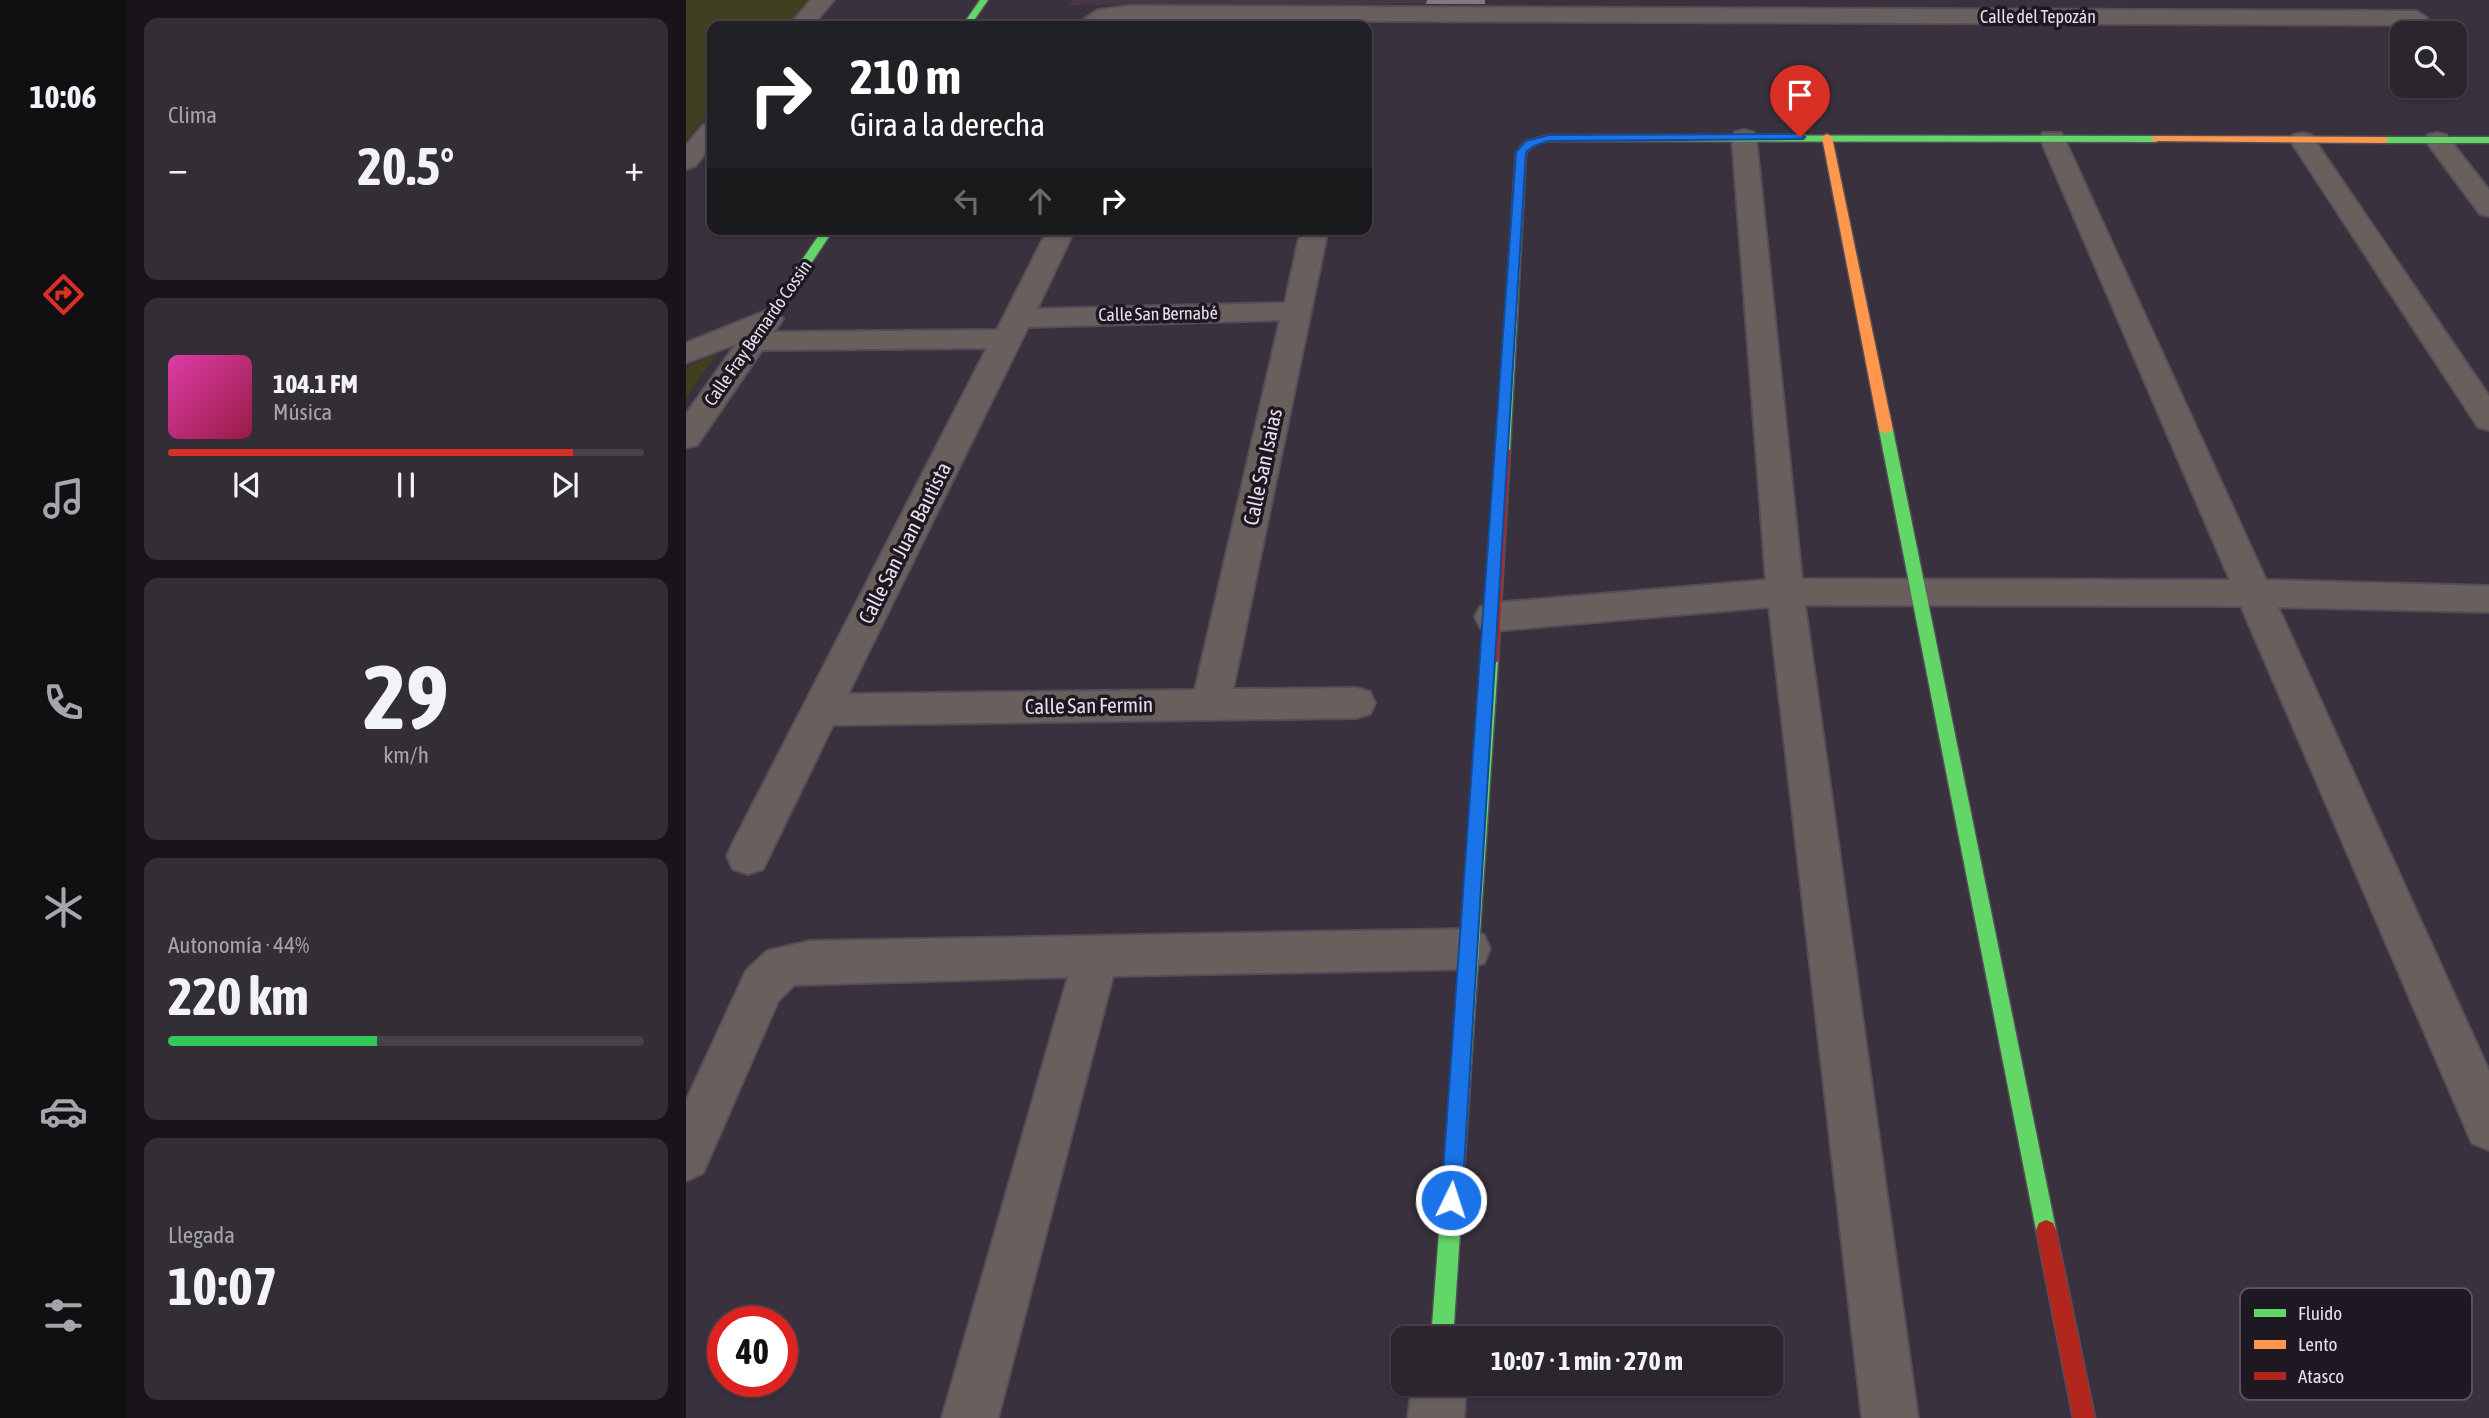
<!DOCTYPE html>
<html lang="es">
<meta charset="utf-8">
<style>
body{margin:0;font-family:"Asap Condensed",sans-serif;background:#332d36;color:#f1f3f6;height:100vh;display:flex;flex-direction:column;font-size:26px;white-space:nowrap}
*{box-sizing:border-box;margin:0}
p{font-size:23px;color:#a6a5aa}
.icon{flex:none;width:38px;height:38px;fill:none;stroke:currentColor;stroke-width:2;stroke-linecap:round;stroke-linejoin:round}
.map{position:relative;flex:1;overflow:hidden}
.sheet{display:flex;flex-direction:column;gap:18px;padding:18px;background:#181419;width:560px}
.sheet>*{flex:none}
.guide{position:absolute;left:21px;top:21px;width:665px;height:214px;border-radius:14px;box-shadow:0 2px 5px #0004,0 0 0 2px #47424a;background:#202124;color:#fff;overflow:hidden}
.tools{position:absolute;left:1704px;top:21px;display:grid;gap:14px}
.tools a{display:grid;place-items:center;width:77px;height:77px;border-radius:14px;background:#2b252e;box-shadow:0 2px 5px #0004,0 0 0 2px #47424a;font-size:35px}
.speed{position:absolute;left:21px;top:1306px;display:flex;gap:14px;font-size:35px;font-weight:700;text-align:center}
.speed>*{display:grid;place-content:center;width:91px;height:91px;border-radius:50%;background:#2b252e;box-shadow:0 2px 5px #0004,0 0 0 2px #47424a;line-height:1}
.speed .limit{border:10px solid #d22;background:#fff;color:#111}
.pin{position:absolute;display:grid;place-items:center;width:60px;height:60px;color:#fff;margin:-72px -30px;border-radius:50% 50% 50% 0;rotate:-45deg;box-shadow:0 0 7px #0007}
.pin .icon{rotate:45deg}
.me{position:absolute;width:77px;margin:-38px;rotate:4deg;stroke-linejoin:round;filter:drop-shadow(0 0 5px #0008)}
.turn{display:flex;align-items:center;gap:24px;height:147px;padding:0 28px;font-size:32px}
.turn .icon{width:91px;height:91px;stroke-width:2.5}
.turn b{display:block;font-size:49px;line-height:60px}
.lanes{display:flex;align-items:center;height:66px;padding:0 28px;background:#0003;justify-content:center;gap:35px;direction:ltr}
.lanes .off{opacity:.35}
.big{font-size:52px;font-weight:700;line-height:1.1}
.sheet .card{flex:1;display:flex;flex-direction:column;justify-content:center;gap:10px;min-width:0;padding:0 24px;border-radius:14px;background:#332d36}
.sheet .dial{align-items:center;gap:0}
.dial b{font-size:91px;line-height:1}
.song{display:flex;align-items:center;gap:21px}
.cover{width:84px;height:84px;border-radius:10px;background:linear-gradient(135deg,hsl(320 70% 55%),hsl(340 70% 35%))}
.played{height:7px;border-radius:4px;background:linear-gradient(90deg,#d93025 85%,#47424a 85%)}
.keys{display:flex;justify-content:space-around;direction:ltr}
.heat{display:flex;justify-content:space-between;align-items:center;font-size:38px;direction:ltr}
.charge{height:10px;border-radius:5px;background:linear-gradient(90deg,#34c759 44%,#47424a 0)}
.trip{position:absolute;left:705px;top:1326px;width:392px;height:70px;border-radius:14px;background:#2b252e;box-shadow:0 2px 5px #0004,0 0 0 2px #47424a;font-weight:700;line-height:70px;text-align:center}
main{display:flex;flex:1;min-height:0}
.dock{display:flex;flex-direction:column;width:126px;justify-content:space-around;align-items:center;background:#110f12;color:#a6a5aa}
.dock .icon{width:49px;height:49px}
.dock .current{color:#d93025}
.dock b{font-size:32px;color:#f1f3f6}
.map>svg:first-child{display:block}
.education{fill:#473741}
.green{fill:#404020}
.building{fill:#88777c}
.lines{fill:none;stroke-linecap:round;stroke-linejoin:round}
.street-casing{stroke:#544e58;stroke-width:4}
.fast-casing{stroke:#544e58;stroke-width:3}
.slow-casing{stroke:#544e58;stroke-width:3}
.jam-casing{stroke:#544e58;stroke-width:3}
.street{fill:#69605e;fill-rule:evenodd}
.fast{fill:#63d668;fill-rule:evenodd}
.slow{fill:#ff974d;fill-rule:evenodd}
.jam{fill:#b3261e;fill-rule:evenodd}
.route{fill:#1a73e8;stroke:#114b97;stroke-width:2}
.labels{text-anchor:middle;stroke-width:7;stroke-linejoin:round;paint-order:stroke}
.far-street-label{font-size:18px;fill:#e7deec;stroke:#1e1822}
.street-label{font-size:21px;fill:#e7deec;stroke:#1e1822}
.key{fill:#1e1822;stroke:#5a535f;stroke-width:2}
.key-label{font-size:19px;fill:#e7deec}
</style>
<main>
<nav class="dock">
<b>10:06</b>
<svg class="icon current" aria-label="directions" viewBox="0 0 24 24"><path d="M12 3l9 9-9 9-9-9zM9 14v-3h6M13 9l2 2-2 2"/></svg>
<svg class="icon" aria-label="music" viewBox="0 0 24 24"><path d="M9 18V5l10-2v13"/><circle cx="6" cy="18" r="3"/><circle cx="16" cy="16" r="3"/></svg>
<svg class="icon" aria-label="phone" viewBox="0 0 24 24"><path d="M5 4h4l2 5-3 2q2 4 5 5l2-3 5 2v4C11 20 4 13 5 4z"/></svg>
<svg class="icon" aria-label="climate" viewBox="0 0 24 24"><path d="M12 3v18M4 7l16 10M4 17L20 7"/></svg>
<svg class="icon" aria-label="car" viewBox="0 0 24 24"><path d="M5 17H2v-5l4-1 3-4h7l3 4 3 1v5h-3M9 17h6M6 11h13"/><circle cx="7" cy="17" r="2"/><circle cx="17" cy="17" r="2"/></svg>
<svg class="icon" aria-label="filters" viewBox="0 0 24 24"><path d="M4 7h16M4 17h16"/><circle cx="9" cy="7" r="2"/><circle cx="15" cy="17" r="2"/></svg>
</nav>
<section class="sheet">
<div class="card"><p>Clima</p>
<div class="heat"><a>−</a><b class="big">20.5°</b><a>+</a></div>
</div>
<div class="card">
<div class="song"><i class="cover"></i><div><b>104.1 FM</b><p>Música</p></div></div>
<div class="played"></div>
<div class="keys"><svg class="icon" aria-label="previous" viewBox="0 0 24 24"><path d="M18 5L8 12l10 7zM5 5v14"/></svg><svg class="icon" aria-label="pause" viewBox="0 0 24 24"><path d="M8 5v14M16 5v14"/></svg><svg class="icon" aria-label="next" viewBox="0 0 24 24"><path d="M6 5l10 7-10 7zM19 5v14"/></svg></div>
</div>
<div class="card dial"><b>29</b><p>km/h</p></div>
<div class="card"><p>Autonomía · 44%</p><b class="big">220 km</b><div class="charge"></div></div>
<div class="card"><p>Llegada</p><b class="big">10:07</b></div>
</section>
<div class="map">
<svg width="1803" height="1418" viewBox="0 0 1803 1418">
<rect width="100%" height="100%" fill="#39313d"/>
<path class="education" d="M386,0h413v4l-416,1z"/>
<path class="green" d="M0,0h124l-23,26h-75v84l-26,30z
M31,353l-31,45v-31z"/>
<path class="building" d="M741,0h58v4h-59z"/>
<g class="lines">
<defs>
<path id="street" d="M125,0h23l-22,26h-23z
M445,6l1285,5 11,7 -11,7 -1285,-5c-20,1 -36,7 -56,6l23,-16z
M26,123v22l-17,21 -9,3v-24l17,-20z
M1058,130l9,2 3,5 46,442 428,1 -190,-442 3,-5h18l3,5 202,442 223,6v26l-211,-5 211,464v79l-17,-7 -231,-537 -436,-1 113,813h-56l-93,-811 -276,24 -13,-4 -5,-10 5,-10 13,-4 273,-23 -34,-443 3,-5z
M1616,133l9,2 178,261v34l-11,-3 -188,-287 3,-5z
M1751,133l9,2 43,55v26l-9,-2 -55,-74 3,-5z
M362,229h27l-38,80 248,-6 16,-74h27l-95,460 123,-1 14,4 5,11 -5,11 -14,4 -523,7 -70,144 -15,5 -15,-5 -6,-13 6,-13 254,-495 -225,2 -65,95 -11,3v-34l50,-70 -50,19v-20l82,-33 10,3 5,6 -9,13 223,-2zM594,320l-85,370 -347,4 180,-367z
M782,929l16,6 6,14 -6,14 -16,6 -355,7 -115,442h-56l126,-441 -274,8 -16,16 -75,172 -17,8v-80l60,-130 21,-20 43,-10z
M726,1384h54l-2,34h-56z"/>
<path id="fast" d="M294,0h8l-18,26h-8z
M863,135l607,1 5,3 -5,3 -607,-1 -15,4 -8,8 -16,297 -7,4 -7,-4 20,-298 10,-11z
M1803,137v6h-105l-5,-3 5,-3z
M137,229h11l-62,93h-8l-2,-3z
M1200,426l7,4 163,800 -3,7 -7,3 -7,-3 -3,-7 -157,-800z
M804,655l8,6 -45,678h-22l51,-678z"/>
<path id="slow" d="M1141,134l5,3 61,293 -7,4 -7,-4 -57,-293z
M1470,136l228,1 5,3 -5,3 -232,-2v-4z"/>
<path id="jam" d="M817,446l7,4 -12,211 -8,6 -8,-6 14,-211z
M1360,1220l7,3 3,7 39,188h-22l-37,-188 3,-7z"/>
</defs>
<use href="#street" class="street-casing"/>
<use href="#fast" class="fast-casing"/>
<use href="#slow" class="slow-casing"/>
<use href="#jam" class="jam-casing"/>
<use href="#street" class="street"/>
<use href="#fast" class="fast"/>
<use href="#slow" class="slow"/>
<use href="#jam" class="jam"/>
</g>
<path class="route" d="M1114,134l5,3 -2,2 -254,2 -15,5 -8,6 -64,1048 -3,7 -8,3 -7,-3 -3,-7 75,-1048 10,-11 23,-6z"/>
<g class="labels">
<g class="far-street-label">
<text x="1352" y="23">Calle del Tepozán</text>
<text transform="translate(472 314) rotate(-1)" y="6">Calle San Bernabé</text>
<text transform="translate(72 333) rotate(-55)" y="6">Calle Fray Bernardo Cossin</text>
</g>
<g class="street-label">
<text transform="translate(577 467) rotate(-78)" y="7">Calle San Isaias</text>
<text transform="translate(219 543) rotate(-63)" y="7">Calle San Juan Bautista</text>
<text transform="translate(403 706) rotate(-1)" y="7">Calle San Fermin</text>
</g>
</g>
<rect x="1554" y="1288" width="232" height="112" rx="10" class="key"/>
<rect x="1568" y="1309" width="32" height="8" fill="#63d668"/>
<rect x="1568" y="1340" width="32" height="9" fill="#ff974d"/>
<rect x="1568" y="1372" width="32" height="8" fill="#b3261e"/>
<g class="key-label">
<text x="1612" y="1320">Fluido</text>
<text x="1612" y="1351">Lento</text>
<text x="1612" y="1383">Atasco</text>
</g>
</svg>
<div class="tools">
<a><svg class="icon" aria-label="search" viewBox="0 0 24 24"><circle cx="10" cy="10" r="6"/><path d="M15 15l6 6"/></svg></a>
</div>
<div class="speed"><div class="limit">40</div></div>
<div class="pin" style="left:1114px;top:137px;background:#d93025"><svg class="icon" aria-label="arrive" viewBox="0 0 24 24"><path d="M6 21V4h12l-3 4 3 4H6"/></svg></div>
<svg class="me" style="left:765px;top:1200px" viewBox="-20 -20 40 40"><circle r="17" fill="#1a73e8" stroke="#fff" stroke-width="3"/><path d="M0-11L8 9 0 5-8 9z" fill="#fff"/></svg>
<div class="trip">10:07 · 1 min · 270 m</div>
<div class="guide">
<div class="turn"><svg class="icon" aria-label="right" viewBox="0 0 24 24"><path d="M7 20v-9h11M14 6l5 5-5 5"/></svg><div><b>210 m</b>Gira a la derecha</div></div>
<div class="lanes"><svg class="icon off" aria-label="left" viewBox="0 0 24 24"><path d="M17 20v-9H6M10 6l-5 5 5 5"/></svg><svg class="icon off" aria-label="ahead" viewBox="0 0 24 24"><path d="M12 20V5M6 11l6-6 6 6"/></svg><svg class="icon" aria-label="right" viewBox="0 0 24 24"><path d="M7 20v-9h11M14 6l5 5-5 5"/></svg></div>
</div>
</div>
</main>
